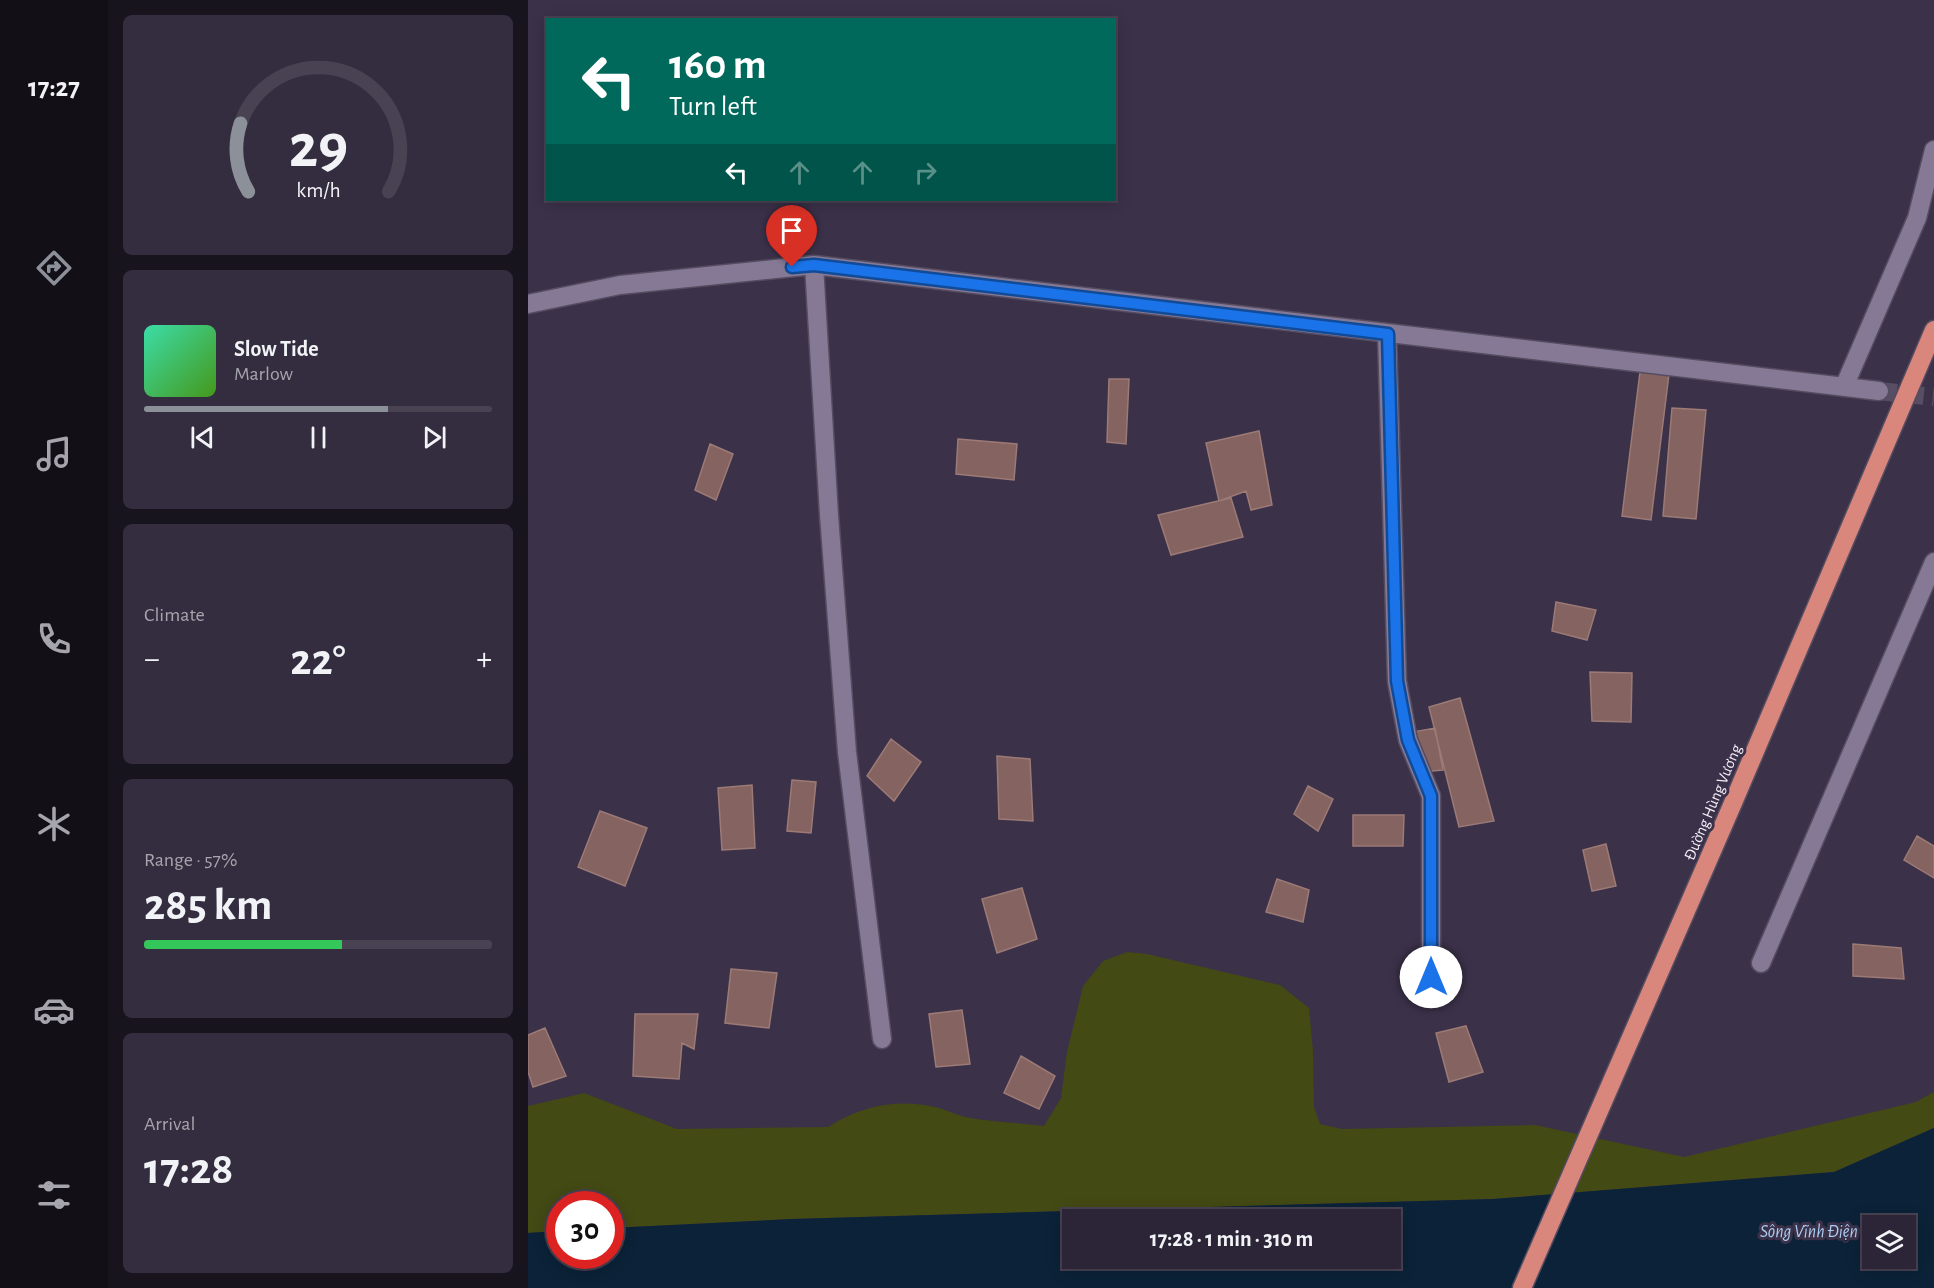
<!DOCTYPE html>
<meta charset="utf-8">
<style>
body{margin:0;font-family:"Alegreya Sans",sans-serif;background:#342d3f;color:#f1f3f6;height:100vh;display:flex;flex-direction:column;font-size:22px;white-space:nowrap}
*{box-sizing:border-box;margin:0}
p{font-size:20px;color:#a6a5ad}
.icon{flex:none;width:33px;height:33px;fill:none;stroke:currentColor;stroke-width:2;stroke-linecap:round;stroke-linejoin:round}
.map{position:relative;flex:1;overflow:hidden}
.drawer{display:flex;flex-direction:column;gap:15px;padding:15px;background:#18141e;width:420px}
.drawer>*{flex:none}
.guide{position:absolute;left:18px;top:18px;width:570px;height:183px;border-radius:0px;box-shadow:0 3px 15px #0003,0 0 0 2px #484252;background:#00695c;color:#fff;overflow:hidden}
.buttons{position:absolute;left:1334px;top:1215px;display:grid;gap:12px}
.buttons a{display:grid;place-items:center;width:54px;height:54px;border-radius:0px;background:#2c2537;box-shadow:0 3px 15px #0003,0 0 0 2px #484252;font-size:30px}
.speed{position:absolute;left:18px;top:1191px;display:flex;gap:12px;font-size:30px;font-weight:700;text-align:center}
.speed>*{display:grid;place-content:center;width:78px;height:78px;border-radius:50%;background:#2c2537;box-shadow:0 3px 15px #0003,0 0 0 2px #484252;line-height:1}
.speed .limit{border:9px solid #d22;background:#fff;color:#111}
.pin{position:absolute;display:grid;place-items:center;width:51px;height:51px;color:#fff;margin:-62px -26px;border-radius:50% 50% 50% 0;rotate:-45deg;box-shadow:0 0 6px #0007}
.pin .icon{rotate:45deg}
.me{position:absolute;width:66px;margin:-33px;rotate:0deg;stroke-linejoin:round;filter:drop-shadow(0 0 4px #0008)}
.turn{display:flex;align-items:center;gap:21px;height:126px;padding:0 24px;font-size:27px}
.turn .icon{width:78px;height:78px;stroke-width:2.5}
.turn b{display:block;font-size:42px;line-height:51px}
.lanes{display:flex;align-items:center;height:57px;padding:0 24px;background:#0003;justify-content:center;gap:30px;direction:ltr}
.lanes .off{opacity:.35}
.big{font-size:45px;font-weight:700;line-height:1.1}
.drawer .card{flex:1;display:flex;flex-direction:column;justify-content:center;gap:9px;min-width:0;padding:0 21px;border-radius:9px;background:#342d3f}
.drawer .dial{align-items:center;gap:0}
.dial svg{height:156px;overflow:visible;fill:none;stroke:#484252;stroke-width:7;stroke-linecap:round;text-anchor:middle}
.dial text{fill:#f1f3f6;stroke:none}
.song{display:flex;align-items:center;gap:18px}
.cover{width:72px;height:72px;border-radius:9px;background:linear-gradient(135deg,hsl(160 70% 55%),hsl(100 70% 35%))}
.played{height:6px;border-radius:3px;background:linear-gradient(90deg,#8c9099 70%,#484252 70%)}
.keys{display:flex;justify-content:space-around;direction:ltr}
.heat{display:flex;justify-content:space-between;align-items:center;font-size:33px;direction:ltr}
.charge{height:9px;border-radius:4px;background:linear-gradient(90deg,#34c759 57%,#484252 0)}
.trip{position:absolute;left:534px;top:1209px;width:339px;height:60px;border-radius:0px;background:#2c2537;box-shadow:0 3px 15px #0003,0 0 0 2px #484252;font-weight:700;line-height:60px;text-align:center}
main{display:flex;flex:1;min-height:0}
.tab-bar{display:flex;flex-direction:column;width:108px;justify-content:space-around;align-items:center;background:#120f16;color:#a6a5ad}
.tab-bar .icon{width:42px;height:42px}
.tab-bar .selected{color:#8c9099}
.tab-bar b{font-size:27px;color:#f1f3f6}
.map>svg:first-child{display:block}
.green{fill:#434a14}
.water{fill:#0b2238;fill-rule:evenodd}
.building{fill:#846360;stroke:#9c7a76;stroke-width:1.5}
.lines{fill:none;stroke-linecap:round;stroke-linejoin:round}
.minor-tunnel{stroke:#574e64;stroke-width:18;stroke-dasharray:18 9;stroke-linecap:butt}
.minor-casing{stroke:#554c60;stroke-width:21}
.highway-casing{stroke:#554c60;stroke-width:21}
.minor{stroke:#857995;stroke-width:18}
.highway{stroke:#d9867c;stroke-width:18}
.route-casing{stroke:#114b97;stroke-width:15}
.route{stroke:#1a73e8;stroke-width:10}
.labels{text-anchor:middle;stroke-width:6;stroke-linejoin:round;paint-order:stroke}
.street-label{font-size:16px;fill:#f6f1fd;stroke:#3b3149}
.water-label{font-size:18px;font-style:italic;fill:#aacdf1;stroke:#3b3149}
</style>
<main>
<nav class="tab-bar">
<b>17:27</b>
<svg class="icon selected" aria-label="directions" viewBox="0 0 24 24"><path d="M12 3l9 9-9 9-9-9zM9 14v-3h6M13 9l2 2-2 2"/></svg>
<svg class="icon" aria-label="music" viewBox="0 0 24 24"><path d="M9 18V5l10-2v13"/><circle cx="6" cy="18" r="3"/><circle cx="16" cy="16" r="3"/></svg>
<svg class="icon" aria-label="phone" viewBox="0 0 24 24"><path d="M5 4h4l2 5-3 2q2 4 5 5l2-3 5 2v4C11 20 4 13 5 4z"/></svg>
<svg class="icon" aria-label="climate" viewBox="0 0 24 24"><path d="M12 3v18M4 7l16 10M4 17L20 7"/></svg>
<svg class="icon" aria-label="car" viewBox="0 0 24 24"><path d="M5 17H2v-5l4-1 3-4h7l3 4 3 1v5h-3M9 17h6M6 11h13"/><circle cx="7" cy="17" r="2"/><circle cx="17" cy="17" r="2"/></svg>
<svg class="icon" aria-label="filters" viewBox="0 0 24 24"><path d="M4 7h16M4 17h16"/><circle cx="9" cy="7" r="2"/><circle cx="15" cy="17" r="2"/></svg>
</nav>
<section class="drawer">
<div class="card dial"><svg viewBox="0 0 100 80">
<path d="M14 69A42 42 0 1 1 86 69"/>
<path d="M14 69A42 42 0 0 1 10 34" stroke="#8c9099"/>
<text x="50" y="56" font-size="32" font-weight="700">29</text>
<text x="50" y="72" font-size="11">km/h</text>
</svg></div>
<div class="card">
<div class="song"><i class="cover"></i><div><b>Slow Tide</b><p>Marlow</p></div></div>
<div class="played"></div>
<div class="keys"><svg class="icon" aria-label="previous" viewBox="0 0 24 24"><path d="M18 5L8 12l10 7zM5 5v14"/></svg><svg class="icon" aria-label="pause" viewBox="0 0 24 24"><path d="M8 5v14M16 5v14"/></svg><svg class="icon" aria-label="next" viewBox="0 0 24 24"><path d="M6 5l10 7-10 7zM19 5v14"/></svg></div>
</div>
<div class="card"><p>Climate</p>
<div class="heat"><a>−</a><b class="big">22°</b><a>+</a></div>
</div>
<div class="card"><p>Range · 57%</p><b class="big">285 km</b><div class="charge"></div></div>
<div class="card"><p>Arrival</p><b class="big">17:28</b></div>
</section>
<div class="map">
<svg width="1406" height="1288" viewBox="0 0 1406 1288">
<rect width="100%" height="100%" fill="#3b3149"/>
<path class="green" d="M599,952l20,2 133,31 29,23 4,43 1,56 6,17 22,5 193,-4 149,32 232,-55 18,-10v36l-100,44 -341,27 -701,20 -181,9 -1,-24h-50l-1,27 -31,2v-127l56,-13 93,36 151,-2c35,-22 70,-29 111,-19 10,3 20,8 31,10 24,4 50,5 74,8l17,-28 6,-46 16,-66 20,-25z"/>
<path class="water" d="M1406,1128v160h-1406v-55l31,-2 1,25h50l1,-28 181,-9 701,-20 341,-27zM544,1220h318v38h-318zM1344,1226h33v32h-33z"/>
<path class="building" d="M1112,372l29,2 -18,146 -29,-4z
M581,379h20l-3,65 -19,-2z
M1144,408l34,2 -10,109 -33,-3z
M731,431l13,74 -21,5 -5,-19 -27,10 -13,-58z
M430,439l59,5 -3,36 -58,-6z
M182,444l23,10 -17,46 -21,-10z
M703,498l12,39 -72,18 -13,-40z
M1028,602l40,8 -9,30 -35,-9z
M1062,672l42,1 -1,49 -39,-1z
M932,698l34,123 -35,6 -30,-120z
M907,728l8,42 -22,2 -14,-39z
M363,739l30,23 -27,39 -27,-25z
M469,756l33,3 3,62 -34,-2z
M264,780l24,2 -5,51 -24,-2z
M224,785l3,63 -33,2 -4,-62z
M780,786l25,13 -15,32 -24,-17z
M72,811l47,17 -22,58 -47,-19z
M825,815h51l-1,31h-50z
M1389,836l17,10v32l-30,-18z
M1078,844l10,42 -24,5 -9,-41z
M749,879l32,11 -6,32 -37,-10z
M494,888l15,51 -40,14 -15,-54z
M1325,944l48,4 3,31 -51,-3z
M203,969l46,4 -8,55 -44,-5z
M434,1010l8,54 -34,3 -7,-53z
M107,1014h63l-4,35 -12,-6 -3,36 -46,-3z
M938,1026l17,46 -34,10 -13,-49z
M17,1028l21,48 -33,11 -5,-15v-37z
M493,1056l34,20 -16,33 -35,-16z"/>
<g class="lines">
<path class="minor-tunnel" d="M1351,391l55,6"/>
<defs>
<path id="minor" d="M286,265l15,250 18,237 35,287
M0,304l92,-19 194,-20 1065,126
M859,334l10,347 11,59 23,56v181
M1316,387l73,-169 17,-68
M1233,963l173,-401"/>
<path id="highway" d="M994,1288l211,-485 201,-473"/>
</defs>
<use href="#minor" class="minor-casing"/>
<use href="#highway" class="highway-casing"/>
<use href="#minor" class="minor"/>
<use href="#highway" class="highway"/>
</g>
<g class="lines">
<defs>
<path id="route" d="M264,267l22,-2 574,69 9,347 11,59 23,56v181"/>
</defs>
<use href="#route" class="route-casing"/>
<use href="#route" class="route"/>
</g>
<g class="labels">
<g class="street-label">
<text transform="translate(1184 802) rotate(-67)" y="6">Đường Hùng Vương</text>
</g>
<g class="water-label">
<text x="1281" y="1237">Sông Vĩnh Điện</text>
</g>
</g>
</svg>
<div class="buttons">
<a><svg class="icon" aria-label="layers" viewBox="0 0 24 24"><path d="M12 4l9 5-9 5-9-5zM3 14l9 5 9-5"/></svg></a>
</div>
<div class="speed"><div class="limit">30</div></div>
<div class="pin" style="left:264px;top:267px;background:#d93025"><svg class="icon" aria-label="arrive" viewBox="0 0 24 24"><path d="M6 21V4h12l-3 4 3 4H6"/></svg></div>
<svg class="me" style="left:903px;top:977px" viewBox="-20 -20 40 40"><circle r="19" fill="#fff"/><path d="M0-13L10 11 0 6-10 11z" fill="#1a73e8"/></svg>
<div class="trip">17:28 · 1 min · 310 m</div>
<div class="guide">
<div class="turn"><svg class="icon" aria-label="left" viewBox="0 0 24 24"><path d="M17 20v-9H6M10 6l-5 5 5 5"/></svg><div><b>160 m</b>Turn left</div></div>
<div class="lanes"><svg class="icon" aria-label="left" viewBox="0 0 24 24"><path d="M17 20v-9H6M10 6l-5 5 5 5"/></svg><svg class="icon off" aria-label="ahead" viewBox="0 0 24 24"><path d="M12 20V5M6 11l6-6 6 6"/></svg><svg class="icon off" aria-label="ahead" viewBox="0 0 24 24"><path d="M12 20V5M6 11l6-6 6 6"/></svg><svg class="icon off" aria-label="right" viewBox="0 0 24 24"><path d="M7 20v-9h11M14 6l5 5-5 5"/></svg></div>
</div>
</div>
</main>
